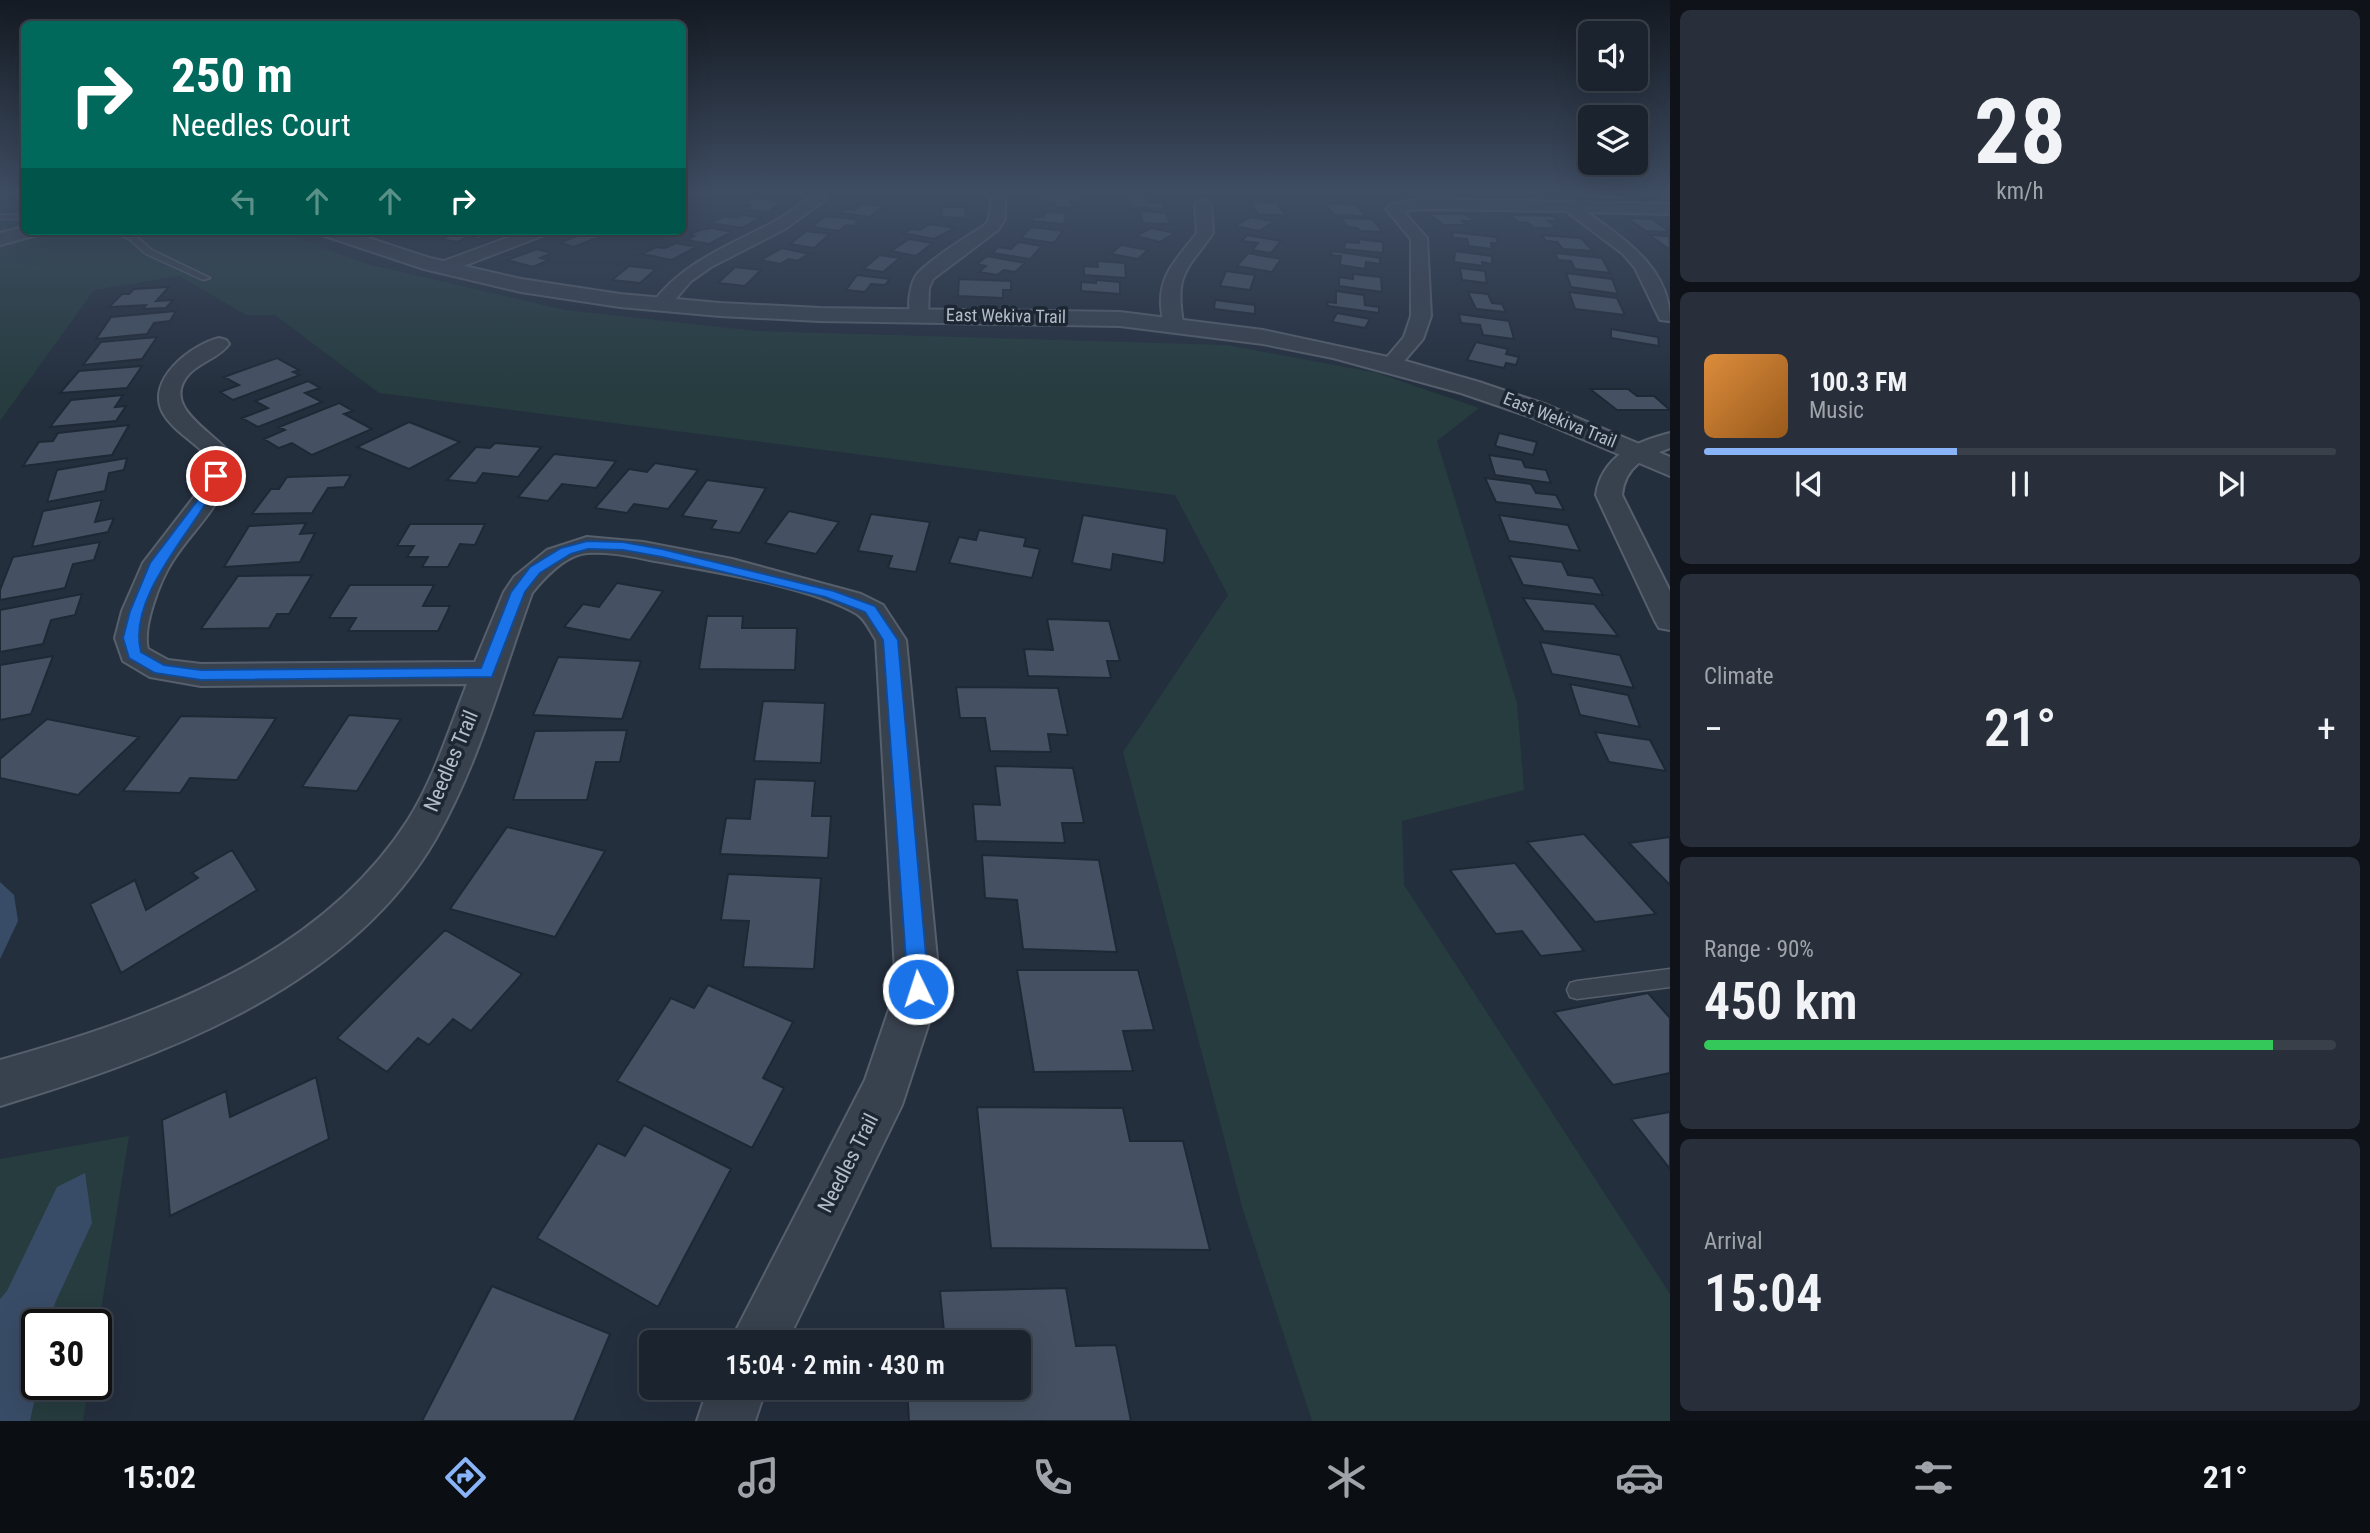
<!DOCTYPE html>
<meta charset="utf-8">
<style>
body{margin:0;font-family:"Roboto Condensed",sans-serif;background:#282f3a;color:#f1f3f6;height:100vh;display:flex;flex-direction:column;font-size:26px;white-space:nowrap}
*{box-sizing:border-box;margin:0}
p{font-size:23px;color:#a0a4aa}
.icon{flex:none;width:38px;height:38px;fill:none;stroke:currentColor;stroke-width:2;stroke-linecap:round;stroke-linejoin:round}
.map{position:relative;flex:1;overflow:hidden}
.panel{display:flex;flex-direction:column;gap:10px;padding:10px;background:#0f1319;width:700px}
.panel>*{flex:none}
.top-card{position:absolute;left:21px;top:21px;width:665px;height:214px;border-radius:10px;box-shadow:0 7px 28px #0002,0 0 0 2px #39404a;background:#00695c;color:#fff;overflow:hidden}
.fabs{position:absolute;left:1578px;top:21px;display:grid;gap:14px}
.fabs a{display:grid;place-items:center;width:70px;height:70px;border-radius:10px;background:#1b232e;box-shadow:0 7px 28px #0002,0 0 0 2px #39404a;font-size:35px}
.speed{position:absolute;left:21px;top:1309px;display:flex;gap:14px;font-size:35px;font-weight:700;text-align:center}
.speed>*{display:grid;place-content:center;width:91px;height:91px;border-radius:50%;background:#1b232e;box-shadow:0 7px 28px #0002,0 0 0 2px #39404a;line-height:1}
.speed .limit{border:4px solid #111;border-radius:10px;background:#fff;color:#111}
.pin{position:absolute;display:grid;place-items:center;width:60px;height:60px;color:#fff;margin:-30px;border:4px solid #fff;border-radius:50%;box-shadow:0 2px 7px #0007}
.me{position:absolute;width:77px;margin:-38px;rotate:356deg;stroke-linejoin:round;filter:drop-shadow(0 0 5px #0008)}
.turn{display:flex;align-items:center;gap:24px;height:147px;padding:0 35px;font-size:32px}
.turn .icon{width:91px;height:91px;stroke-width:2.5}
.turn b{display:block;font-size:49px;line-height:60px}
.lanes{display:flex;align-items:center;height:66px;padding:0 35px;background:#0003;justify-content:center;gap:35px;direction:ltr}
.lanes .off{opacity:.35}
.big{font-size:52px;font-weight:600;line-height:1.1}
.panel .card{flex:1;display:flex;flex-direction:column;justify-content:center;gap:10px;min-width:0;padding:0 24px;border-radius:10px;background:#282f3a}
.panel .dial{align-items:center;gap:0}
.dial b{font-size:91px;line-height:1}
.song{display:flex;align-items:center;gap:21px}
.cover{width:84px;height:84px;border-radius:10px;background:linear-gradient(135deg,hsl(30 70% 55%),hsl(30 70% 35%))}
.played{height:7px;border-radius:4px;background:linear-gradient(90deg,#8ab4f8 40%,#39404a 40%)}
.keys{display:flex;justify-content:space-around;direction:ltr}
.heat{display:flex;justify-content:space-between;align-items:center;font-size:38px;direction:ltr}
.charge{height:10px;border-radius:5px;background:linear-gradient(90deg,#34c759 90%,#39404a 0)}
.trip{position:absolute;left:639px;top:1330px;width:392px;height:70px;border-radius:10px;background:#1b232e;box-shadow:0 7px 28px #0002,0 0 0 2px #39404a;font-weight:600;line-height:70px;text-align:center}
.dock{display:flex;height:112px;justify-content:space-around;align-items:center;background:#0b0e12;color:#a0a4aa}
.dock .icon{width:49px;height:49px}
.dock .active{color:#8ab4f8}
.dock b{font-size:32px;color:#f1f3f6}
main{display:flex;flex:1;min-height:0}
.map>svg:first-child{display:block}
.green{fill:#263c3f}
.water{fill:#394c67}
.building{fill:#455162;stroke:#1f2835;stroke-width:2}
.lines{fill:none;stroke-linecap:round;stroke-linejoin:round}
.service-casing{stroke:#565f6c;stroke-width:3}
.minor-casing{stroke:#565f6c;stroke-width:4}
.tertiary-casing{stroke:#565f6c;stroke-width:4}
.service{fill:#38414e;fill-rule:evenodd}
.minor{fill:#38414e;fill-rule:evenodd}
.tertiary{fill:#38414e;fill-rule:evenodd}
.route{fill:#1a73e8;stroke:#114b97;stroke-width:2}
.labels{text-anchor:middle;stroke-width:7;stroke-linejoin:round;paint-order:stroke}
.far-street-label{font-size:18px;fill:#b4bcc9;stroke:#1d2633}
.street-label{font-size:21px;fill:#b4bcc9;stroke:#1d2633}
</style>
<main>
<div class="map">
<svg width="1670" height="1421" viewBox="0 0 1670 1421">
<rect width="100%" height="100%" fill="#242f3e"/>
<path class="green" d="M0,193h24v38h253l94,34 194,45 190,21 472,14 150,28 102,35 -42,33 80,262 7,87 -122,31 2,64 266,409v127h-358l-69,-211 -120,-458 105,-157 -53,-100 -796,-102 -104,-78h-29l-67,-39 -85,14 -94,131z
M129,1136l-33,205v-16h-59v59h52l-6,37h-83v-262z"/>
<path class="water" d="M0,882l14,13 4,26 -18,38z
M85,1173l7,50 -37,80 -5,22h-13l1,59 -8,37h-30v-122l7,-8 50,-104z"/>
<path class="building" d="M1582,193h38l10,7 -40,-1z
M1077,195l6,6h-14l4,6h-16l-5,-5h-6l-5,-6z
M1128,196h18l2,6h14l3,6h-32z
M752,198l32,3 -16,11 -24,-3 7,-4 -8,-1z
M1251,202l26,1 9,13 -28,-2z
M863,203l20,3 -13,11 -30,-4 5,-4 10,1z
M1324,203l31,1 11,12 -32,-1z
M942,207h23v11l-24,-1z
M1140,211l26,2 4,11 -27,-1z
M1045,212l21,1 -2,11 -32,-3 1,-4h11z
M1429,214h35l11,7h-13l5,4h-23z
M743,215l18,3 -19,10 -31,-5 13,-7 13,2z
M1509,215l43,1 7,5h-11l9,7h-23l-6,-5 -9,-1z
M825,216l35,4 -7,6 -7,-1 -7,6 -27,-4z
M1251,217l23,5 -15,9 -24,-5z
M1341,218l31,1 11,13 -23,-1 -3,-3 -9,-1z
M1627,218l25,1 18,13 -24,-1z
M930,224l25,4 -21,11 -31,-6 8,-4 9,1z
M1031,227l32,4 -9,12 -33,-5z
M712,228l20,4 -23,12 -22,-4 7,-4 -5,-1 11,-5z
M1151,228l24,5 -15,9 -24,-6z
M460,231h13l17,4 -11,4 -11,-2 -11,5 -16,-3z
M806,231l24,3 -16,14 -24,-4z
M1452,232l44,5 2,6h-7l1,6 -23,-3 -2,-7 -14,-1z
M584,233l15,4 -25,10 -14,-4z
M1247,235l34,6 -10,12 -19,-3 6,-7 -16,-2z
M1541,235l40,3 12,13 -30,-2 -6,-7 -11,-1z
M1649,235l20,1 1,13h-1z
M909,239l24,4 -17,13 -25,-5z
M1359,239l24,3v11l-39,-4 1,-7 14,1z
M1018,242l24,4 -12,13 -38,-6 6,-6 13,2z
M676,243l20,4 -24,13 -30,-6 14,-7 9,1z
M1121,245l27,5 -10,9 -27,-5z
M782,248l27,6 -12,7 -8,-2 -9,5 -19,-4z
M537,249l15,4 -12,5 9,2 -16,7 -26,-7z
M1332,251l48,7v6l-14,-2 -1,7 -25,-4 1,-9 -10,-1z
M1455,251l37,5v8l-10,-2 1,4 -29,-4z
M1248,253l33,6 -9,13 -35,-6z
M1555,253l47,5 8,15 -35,-4 -4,-8 -13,-1z
M880,255l20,3 -17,14 -20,-3z
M987,256l38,7 -10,9 -11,-2 -7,5 -18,-3 7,-6 -9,-2z
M1097,261l28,2 1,15 -42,-3v-9l14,1z
M629,266l27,3 -16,14 -28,-3z
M735,267l26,3 -16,16 -27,-3z
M1460,268l25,3 2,12 -25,-3z
M1226,271l29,4 -5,15 -30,-4z
M1566,273l46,6 6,15 -47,-7z
M1353,274l28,3 1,15 -43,-6v-9l14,2z
M857,275l33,4 -5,6 -14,-1 -6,8 -19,-2z
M959,279l52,2v9h-8v8l-45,-2z
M1096,280l24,2v12l-39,-3v-9l15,1z
M169,287l-13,14 17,-1 -7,8 -23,1 3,-4 -37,2 13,-13h7l5,-5z
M1336,291l28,4 1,10 14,2v6l-51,-7 -1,-4 9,1z
M1468,292l20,2 4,9 10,1 4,8 -30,-3z
M1569,292l48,6 8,17 -50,-6z
M1215,300l40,5v9l-41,-5z
M176,311l-6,10 -16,2 -7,11 -51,5 15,-22z
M1337,313l33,6 -5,9 -33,-6z
M1459,314l50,7 5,18 -31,-4 -3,-10 -19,-2z
M1611,329l47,8 1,9 -48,-8z
M157,337l-15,22 -59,6 18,-23z
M1476,342l32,7 -2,5 13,3 -3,8 -10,-2 -2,5 -37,-8z
M277,358l22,12 -6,2 7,3 -67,25 -13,-8 19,-7 -15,-8z
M142,366l-15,22 -67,5 19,-22z
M308,381l12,7 -15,5 17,9 -64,25 -16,-9 26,-10 -13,-7z
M1590,389h38l9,7h17l16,14h-53z
M123,395l-8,12 11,-1 -10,15 -66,6 21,-27z
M339,403l14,8 -9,3 28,15 -60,26 -20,-12 -13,5 -15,-9 21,-9 -6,-3z
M409,422l51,20 -51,27 -52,-22z
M129,425l-17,30 -89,11 16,-24 14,-1 5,-8z
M1499,433l38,9 -4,13 -38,-9z
M495,443l46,4 -23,30 -35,-4 -7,10 -29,-3 29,-33 14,1z
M554,454l62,7 -20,27 -34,-4 -14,17 -30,-4z
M1489,455l33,5 3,7 21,3 5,13 -56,-8z
M127,458l-3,12 -15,3 -4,18 -58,11 10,-32z
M655,463l43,7 -30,39 -34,-5 -7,9 -32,-5 34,-39 18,3z
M351,475l-7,12 -16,1 -16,25 -60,1 19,-25h8l8,-12z
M1485,478l46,6 5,9 20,2 8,15 -68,-8z
M707,480l59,8 -26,45 -29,-4 5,-8 -34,-5z
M102,500l-7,22 19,-4 -6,14 -76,15 11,-36z
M789,511l50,11 -23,32 -51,-11z
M871,514l59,8 -14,50 -28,-4 4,-12 -34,-5z
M1083,515l84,14 -3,34 -51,-9 -2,16 -39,-7z
M1499,515l69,10 12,26 -71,-10z
M306,523l-6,11 15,-1 -15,29 -76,5 25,-41z
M410,524h75l-10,21 -15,-1 -12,23h-26l6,-10h-21l7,-11h-17z
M979,530l47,8 -2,8 16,3 -8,29 -83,-15 10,-26 17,3z
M100,542l-6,18 -21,4 -8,24 -65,12v-10l13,-33z
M1509,556l53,6 6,13 25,3 10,17 -80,-10z
M312,575l-23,39h-12l-8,14 -68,1 37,-53z
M617,583l46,8 -33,49 -66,-13 19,-23 16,3z
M350,585h84l-11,21h27l-12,25h-90l8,-13h-27z
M82,594l-7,21 -24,5 -8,24 -43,8v-42z
M1523,598l71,6 24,32 -74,-5z
M707,616h36l-1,12h55l-2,42 -96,-1z
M1047,619l62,2 11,40h-13l4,17 -83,-2 -4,-27 29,1z
M1540,642l80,13 14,33 -82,-14z
M53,656l-22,58 -31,6v-55z
M558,657l83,4 -19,58 -89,-4z
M1570,684l58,11 12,32 -60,-12z
M956,687l102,1 10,47 -20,-1 3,18 -61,-1 -5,-33h-25z
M763,701l62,2 -4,60 -67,-2z
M349,715l52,4 -44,72 -55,-4z
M181,716l95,2 -39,62 -47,-2 -10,15 -57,-2z
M47,719l92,18 -61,58 -78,-17v-19z
M627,730l-7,32h-24l-9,38h-74l22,-69z
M1595,732l55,8 16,31 -57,-9z
M995,766l78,2 11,55h-22l3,20 -89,-2 -3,-37 27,1z
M755,779l60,2 -3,35h19l-3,42 -108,-4 6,-36 24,1z
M507,827l98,24 -50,86 -105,-28z
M1584,834l72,80 -61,8 -68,-80z
M1670,837v48l-41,-42z
M232,850l25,40 -136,83 -31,-69 45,-24 11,30 52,-32 -6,-5z
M982,855l117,5 18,92 -94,-3 -6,-49 -32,-2z
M1515,863l69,88 -43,5 -19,-25 -26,3 -46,-64z
M728,874l93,4 -7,91 -71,-2 6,-46 -28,-1z
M445,930l77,44 -51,57 -18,-12 -24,26 -11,-7 -31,34 -50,-34z
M1017,970h121l16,60 -31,1 10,40 -99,1z
M708,985l85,37 -30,56 21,10 -32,60 -135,-67 54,-83 23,10z
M1648,993l22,25v55l-57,12 -59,-73z
M316,1077l13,62 -159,77 -8,-96 64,-29 4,26z
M977,1107l146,1 7,33h53l27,109 -219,-2z
M1670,1112v57l-39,-50z
M644,1125l87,44 -73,138 -121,-69 61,-95 27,13z
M492,1286l118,48 -36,87h-152z
M1066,1288l10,58 40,-1 15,76h-222l-2,-33h111v-46h-73l-5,-51z"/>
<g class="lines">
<defs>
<path id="service" d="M0,215h24v4h-24z
M112,231h11l12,4 17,15 58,28 -7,2 -57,-26 -17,-15z
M1670,969v18l-93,12 -7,-2 -3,-7 3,-7 7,-2z"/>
<path id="minor" d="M823,193l4,4 -2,3 -40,29 -74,38 -20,14 -24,28h-14l-2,-4c30,-42 75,-58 119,-81 16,-8 30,-20 45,-30z
M998,195l7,4v20l-7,11 -65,49 -4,9 -1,26 -9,6 -7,-2c-6,-11 -2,-37 7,-46 19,-19 46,-33 67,-48l3,-5 2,-20z
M1420,199l250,5v10l-83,-2c38,28 83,56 83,109l-10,-1 -25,-52 -12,-14 -57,-43 -146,-2 -17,2 24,27 4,78 -8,23 -24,28h-14l-3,-4 22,-26 7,-21v-77l-25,-30 6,-5z
M1203,200l8,5 2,28c-27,39 -38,39 -30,90l-10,6 -7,-2c-4,-6 -4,-14 -5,-21 -2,-33 18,-49 36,-73l-2,-28z
M526,231h23l-2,3 -99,38 -6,1 -9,-5 3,-4z
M219,338l7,2 3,4c-9,13 -28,18 -39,29 -32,34 25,59 41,82 -2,15 -4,28 -11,41 -13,24 -34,43 -48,66 -12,19 -30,65 -24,87l20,11 33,4 274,-2 29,-70 10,-15 33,-27 40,-13 56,5 89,17 129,35 22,11 23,35 34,349 -38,116 -115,237h-57l135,-262 31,-91 -20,-349c-6,-9 -10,-20 -19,-26 -46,-27 -141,-42 -196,-52 -23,-4 -50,-11 -74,-9 -22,2 -42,24 -55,40 -30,82 -53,171 -97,247 -88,151 -278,218 -435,266v-46c150,-42 319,-101 408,-240 26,-41 41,-91 59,-136l-266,2 -51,-9 -27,-16 -8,-23 7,-27 21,-48 51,-66 10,-21 3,-20c-13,-15 -34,-25 -44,-43 -18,-33 28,-68 56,-75z
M1670,433v15c-25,9 -45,18 -48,47l48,96v39l-11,-2 -4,-7 -59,-126c6,-39 39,-53 74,-62z
M708,1388h58l-11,33h-58z"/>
<path id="tertiary" d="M24,227v4h15l-2,4 -37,10v-12z
M320,231h27l83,27 91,21 99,15 100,9 100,5 300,4 143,18 139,30 77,22 68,23 123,52v19l-142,-60 -67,-23 -128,-35 -70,-14 -143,-18 -300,-5 -100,-5 -100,-9 -99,-15 -97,-23 -102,-34z"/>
</defs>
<use href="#service" class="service-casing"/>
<use href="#minor" class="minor-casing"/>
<use href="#tertiary" class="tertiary-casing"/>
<use href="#service" class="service"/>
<use href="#minor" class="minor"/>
<use href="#tertiary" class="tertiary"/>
</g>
<linearGradient id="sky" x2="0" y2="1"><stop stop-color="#141a22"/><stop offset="0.49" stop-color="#3f4d63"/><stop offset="1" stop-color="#3f4d63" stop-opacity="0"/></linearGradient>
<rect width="1670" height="392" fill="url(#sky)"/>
<path class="route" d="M212,474l10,2c-23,49 -96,119 -81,176l23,13 37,5 280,-2 30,-76 19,-25 31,-19 26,-7 36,1 39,7 172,42 41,15 23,34 31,349 -3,6 -8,3 -7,-3 -3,-6 -25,-349 -18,-28 -40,-15 -163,-40 -39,-7 -35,-1 -17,5 -31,19 -15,19 -33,85 -291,3 -46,-7 -26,-15 -6,-20 7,-27 20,-48 50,-66z"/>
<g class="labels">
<g class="far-street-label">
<text transform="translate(1006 316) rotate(1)" y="6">East Wekiva Trail</text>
<text transform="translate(1560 420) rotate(22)" y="6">East Wekiva Trail</text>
</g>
<g class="street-label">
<text transform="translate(451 761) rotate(-67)" y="7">Needles Trail</text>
<text transform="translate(848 1163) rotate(-63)" y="7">Needles Trail</text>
</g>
</g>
</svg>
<div class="fabs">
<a><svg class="icon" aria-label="sound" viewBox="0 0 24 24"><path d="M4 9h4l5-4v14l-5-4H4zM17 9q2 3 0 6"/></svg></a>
<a><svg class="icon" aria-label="layers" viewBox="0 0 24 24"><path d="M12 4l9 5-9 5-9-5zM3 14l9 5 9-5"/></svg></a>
</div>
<div class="speed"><div class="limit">30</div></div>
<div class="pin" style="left:216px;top:476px;background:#d93025"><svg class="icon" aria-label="arrive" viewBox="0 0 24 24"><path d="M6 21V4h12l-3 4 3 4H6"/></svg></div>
<svg class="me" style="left:918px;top:989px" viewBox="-20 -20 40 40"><circle r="17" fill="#1a73e8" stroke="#fff" stroke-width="3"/><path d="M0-11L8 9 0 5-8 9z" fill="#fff"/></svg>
<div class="trip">15:04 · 2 min · 430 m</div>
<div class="top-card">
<div class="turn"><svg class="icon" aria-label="right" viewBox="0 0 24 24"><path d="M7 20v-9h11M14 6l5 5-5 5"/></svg><div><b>250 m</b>Needles Court</div></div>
<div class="lanes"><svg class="icon off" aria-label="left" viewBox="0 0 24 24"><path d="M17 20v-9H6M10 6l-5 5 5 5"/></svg><svg class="icon off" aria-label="ahead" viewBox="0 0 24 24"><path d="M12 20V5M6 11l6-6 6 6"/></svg><svg class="icon off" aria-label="ahead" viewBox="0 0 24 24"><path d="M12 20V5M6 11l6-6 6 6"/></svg><svg class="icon" aria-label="right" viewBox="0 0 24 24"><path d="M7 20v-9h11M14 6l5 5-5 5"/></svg></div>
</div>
</div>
<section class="panel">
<div class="card dial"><b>28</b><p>km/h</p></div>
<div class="card">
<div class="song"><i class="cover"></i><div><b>100.3 FM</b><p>Music</p></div></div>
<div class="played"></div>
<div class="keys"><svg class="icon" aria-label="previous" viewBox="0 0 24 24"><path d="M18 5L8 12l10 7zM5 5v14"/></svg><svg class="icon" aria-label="pause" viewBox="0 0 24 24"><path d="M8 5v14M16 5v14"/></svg><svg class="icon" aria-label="next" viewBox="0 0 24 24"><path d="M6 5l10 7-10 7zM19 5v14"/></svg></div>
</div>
<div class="card"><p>Climate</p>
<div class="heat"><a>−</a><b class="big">21°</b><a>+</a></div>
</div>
<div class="card"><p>Range · 90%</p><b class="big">450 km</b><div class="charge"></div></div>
<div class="card"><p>Arrival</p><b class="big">15:04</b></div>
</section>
</main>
<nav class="dock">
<b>15:02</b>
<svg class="icon active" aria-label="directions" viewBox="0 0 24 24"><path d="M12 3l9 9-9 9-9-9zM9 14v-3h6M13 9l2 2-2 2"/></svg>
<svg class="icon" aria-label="music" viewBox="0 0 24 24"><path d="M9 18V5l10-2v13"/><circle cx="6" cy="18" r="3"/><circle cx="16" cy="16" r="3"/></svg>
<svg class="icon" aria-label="phone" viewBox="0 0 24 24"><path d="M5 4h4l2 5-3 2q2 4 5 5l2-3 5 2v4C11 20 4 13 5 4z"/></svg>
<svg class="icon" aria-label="climate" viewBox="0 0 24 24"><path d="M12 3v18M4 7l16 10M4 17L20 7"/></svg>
<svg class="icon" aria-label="car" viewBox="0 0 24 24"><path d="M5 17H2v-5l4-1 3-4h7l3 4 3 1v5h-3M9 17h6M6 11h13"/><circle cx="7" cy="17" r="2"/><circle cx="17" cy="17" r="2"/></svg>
<svg class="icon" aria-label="filters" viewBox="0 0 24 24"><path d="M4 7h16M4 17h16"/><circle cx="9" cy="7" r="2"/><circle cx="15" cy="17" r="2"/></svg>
<b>21°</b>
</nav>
